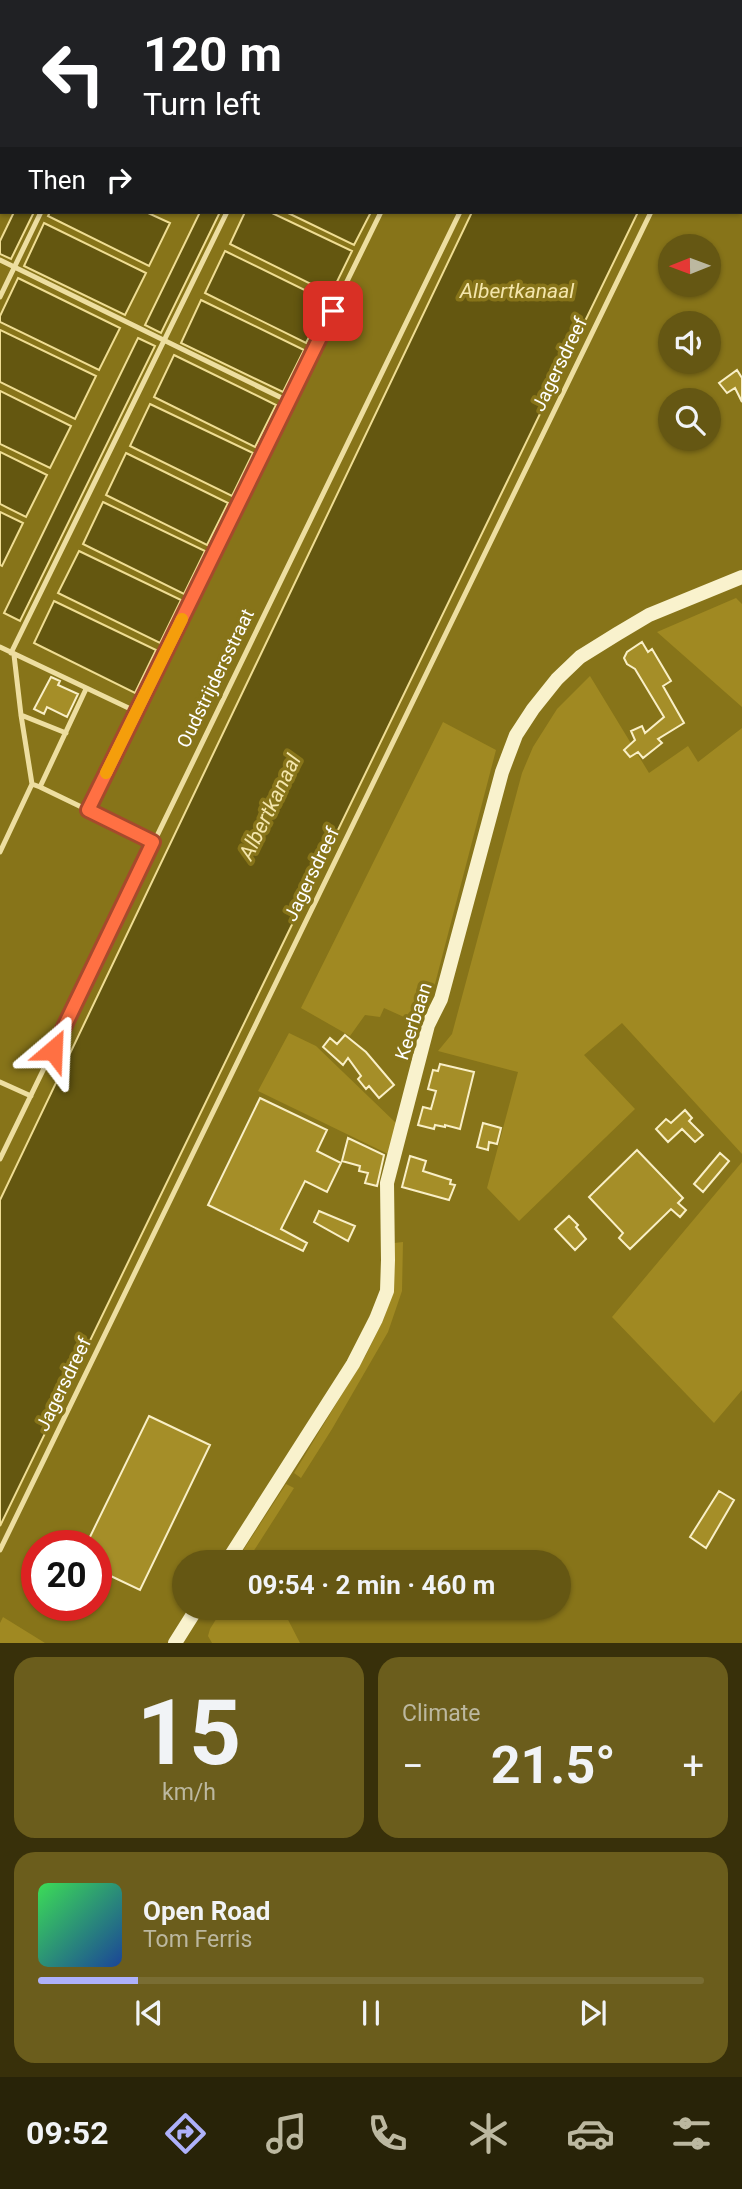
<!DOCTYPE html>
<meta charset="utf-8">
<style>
body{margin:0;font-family:Roboto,sans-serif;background:#6b5d1c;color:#f1f3f6;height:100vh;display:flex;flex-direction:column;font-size:26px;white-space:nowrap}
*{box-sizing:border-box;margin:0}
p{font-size:23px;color:#bcb8a0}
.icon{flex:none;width:38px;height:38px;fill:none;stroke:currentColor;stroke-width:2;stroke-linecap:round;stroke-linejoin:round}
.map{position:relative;height:1643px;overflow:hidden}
.side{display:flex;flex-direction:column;gap:14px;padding:14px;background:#38300a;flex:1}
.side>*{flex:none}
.top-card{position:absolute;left:0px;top:0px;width:742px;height:214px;box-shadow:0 2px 5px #0004;background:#202124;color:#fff;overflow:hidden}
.needle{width:46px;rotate:269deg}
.controls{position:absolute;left:658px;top:234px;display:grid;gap:14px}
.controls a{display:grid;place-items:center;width:63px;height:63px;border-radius:50%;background:#655713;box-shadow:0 2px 5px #0004;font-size:35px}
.speed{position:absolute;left:21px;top:1530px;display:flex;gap:14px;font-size:35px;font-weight:700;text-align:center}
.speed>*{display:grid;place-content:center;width:91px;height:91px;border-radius:50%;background:#655713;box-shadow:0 2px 5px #0004;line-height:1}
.speed .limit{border:10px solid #d22;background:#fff;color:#111}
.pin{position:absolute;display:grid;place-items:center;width:60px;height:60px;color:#fff;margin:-30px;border-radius:14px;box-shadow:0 4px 10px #0006}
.me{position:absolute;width:77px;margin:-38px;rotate:26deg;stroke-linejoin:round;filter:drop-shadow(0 0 5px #0008)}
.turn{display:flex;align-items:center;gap:24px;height:147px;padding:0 28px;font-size:32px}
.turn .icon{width:91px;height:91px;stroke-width:2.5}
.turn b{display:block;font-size:49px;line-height:60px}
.then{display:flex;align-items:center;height:66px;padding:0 28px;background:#0003;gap:14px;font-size:26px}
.big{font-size:52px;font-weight:700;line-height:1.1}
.side .widget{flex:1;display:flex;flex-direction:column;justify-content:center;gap:10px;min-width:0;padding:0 24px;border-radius:21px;background:#6b5d1c}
.side .dial{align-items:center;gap:0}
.dial b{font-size:91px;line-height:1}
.song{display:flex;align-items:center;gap:21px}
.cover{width:84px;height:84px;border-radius:10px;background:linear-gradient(135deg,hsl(130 70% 55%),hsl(220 70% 35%))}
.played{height:7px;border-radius:4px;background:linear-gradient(90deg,#aeb1fa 15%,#796d33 15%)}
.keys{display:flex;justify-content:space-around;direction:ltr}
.heat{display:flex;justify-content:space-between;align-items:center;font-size:38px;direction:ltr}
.side .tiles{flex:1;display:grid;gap:14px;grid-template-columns:1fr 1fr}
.widget:last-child{grid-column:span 2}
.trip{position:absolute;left:172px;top:1550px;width:399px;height:70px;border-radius:35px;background:#655713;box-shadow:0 2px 5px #0004;font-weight:700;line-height:70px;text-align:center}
.dock{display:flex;height:112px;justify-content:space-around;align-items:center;background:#282308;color:#bcb8a0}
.dock .icon{width:49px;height:49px}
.dock .selected{color:#aeb1fa}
.dock b{font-size:32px;color:#f1f3f6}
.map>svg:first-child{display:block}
.green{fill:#a08922}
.water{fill:#645710;stroke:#efdd93;stroke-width:2}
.building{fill:#a58e28;stroke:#f9efc6;stroke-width:2}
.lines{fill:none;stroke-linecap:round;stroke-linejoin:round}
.lane{stroke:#eddea0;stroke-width:5}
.secondary{stroke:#f9f2cd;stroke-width:14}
.route-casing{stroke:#a6492c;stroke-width:18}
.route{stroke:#ff7043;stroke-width:12}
.slow{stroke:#f59e0b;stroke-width:12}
.labels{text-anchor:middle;stroke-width:7;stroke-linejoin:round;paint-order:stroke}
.street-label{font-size:19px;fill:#fff;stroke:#877419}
.water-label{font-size:21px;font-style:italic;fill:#f4e6ac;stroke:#877419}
</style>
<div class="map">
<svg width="742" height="1643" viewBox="0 0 742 1643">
<rect width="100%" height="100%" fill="#877419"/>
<path class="green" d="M736,598l6,6v103l-85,-75z
M590,676l59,97 39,-27 10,16 44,-34v426l-120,-131 -38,32 51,54 -116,112 -32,-33 31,-116 -80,-21 14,-17 70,-261 11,-26 24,-38z
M443,722l53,28 -72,276 -40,-18 -4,9 -15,-2 -15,21 -49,-28z
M289,1033l27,13 81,78 -9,30 -130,-63z
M742,1162v228l-28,33 -102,-106z
M403,1242l-1,49 -14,41 -56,97 -31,49 -7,-5 72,-118 18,-37 9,-27 1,-48z
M286,1484l8,4 -48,75h-11z
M223,1608h59l18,35h-88l-4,-7 2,-7z
M3,1617l42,26h-45v-20z"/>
<path class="water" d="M14,212h20l-23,47 -11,-5v-13z
M50,212h96l24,11 -21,43 -101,-50z
M200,212h20l-59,121 -16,-8z
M245,212h25l82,39 -21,43 -101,-50z
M286,212h85l-17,33z
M472,212h166l-638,1314v-326z
M44,223l102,50 -21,42 -101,-49z
M225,251l102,50 -21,42 -101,-50z
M18,278l102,50 -21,42 -99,-48v-6z
M201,300l103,50 -21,42 -102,-49z
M0,330l96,46 -21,43 -75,-37z
M138,338l17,8 -135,275 -16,-8z
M174,355l102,50 -21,42 -101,-50z
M0,391l71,35 -21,42 -50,-24z
M150,404l103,49 -21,43 -102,-50z
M0,452l47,23 -21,42 -26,-13z
M126,453l102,50 -21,42 -101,-50z
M103,502l102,49 -21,43 -101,-50z
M0,512l23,11 -21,43 -2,-1z
M79,551l102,49 -21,43 -102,-50z
M54,601l102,49 -21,43 -101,-50z"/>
<path class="building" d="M737,370l5,8v24l-7,-14 -8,5 -8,-10z
M642,642l6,10 4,-3 19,32 -8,5 21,37 -26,16 4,4 -19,15 -5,-6 -8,5 -6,-7 11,-10 -4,-9 11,-5 3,7 19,-16 -29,-48 -8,-5 -3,-6 3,-6z
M51,677l9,4 -2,4 20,9 -11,23 -20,-10 -3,7 -10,-5z
M345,1035l21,17 28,33 -15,13 -10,-12 -3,3 -8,-10 3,-3 -13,-18 -5,7 -20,-18 7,-9 7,6z
M440,1064l34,8 -14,57 -15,-4v2l-10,-2 -1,4 -16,-4 5,-18 8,2 5,-18 -8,-2 5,-19 5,1z
M260,1098l67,32 -10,21 24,12 -14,29 -22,-11 -24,48 26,14 -4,8 -95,-46z
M685,1110l7,8 -3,3 14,14 -8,7 -13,-13 -14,13 -12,-13 10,-10 5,4z
M483,1123l18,5 -4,16 -8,-2 -1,8 -11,-3z
M348,1138l36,17 -7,31 -12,-3 3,-10 -9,-2 1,-5 -18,-5z
M637,1150l46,48 -5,5 8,7 -6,7 -9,-8 -41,40 -11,-11 4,-5 -34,-36z
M720,1153l9,8 -26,31 -9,-8z
M410,1156l16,5 -3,10 28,9 -1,4 5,1 -6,15 -47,-13z
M319,1211l36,15 -7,15 -34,-19z
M569,1216l9,9 -2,2 10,12 -11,11 -20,-21z
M149,1416l61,29 -70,145 -44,-21v-24h-10z
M719,1491l15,9 -28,48 -16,-11z"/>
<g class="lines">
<path class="lane" d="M228,0l3,2
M84,2v-2
M143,2l1,-2
M562,2l1,-2
M0,7l2,1
M740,28l2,-3
M0,163l2,-3
M0,260l288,141
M0,297l41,-85
M0,647l137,65
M11,653l216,-441
M14,655l7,60 11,69
M21,715l45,18
M40,787l114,55
M88,810l293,-598
M0,852l32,-68 8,3 46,-98
M0,1082l31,14
M0,1159l460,-947
M0,1550l651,-1338"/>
<path class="secondary" d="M226,1563l127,-199 23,-45 11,-28 1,-31 -1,-77 41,-158 13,-26 61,-227 14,-37 17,-26 24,-30 23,-22 37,-23 32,-19 93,-38
M175,1643l22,-35"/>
</g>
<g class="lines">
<defs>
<path id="route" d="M53,1050l100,-208 -65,-32 245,-499"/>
</defs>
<use href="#route" class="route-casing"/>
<use href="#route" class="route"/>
<path class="slow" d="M106,773l76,-154"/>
</g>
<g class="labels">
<g class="street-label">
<text transform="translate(559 364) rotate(-64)" y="7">Jagersdreef</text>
<text transform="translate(215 678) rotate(-64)" y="7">Oudstrijdersstraat</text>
<text transform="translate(311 874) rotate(-64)" y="7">Jagersdreef</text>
<text transform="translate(413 1021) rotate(-72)" y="7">Keerbaan</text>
<text transform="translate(63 1384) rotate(-64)" y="7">Jagersdreef</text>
</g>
<g class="water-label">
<text x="517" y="298">Albertkanaal</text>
<text transform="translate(270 807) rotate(-64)" y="7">Albertkanaal</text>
</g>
</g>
</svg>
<div class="controls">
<a><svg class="needle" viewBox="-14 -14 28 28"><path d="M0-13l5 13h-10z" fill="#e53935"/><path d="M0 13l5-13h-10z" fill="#bcb8a0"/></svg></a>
<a><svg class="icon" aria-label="sound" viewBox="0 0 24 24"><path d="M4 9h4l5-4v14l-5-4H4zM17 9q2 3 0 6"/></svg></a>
<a><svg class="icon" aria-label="search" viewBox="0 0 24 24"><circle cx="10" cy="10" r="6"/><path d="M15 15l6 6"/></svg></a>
</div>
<div class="speed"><div class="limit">20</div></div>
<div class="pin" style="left:333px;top:311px;background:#d93025"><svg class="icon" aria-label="arrive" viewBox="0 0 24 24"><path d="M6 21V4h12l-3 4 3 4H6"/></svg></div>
<svg class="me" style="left:53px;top:1050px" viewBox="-20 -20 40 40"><path d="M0-17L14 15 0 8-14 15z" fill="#ff7043" stroke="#fff" stroke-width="4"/></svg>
<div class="trip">09:54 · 2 min · 460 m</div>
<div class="top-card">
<div class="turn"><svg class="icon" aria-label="left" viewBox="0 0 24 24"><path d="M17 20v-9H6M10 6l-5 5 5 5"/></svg><div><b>120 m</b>Turn left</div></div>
<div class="then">Then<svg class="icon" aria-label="right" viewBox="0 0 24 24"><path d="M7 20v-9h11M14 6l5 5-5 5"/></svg></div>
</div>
</div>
<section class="side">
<div class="tiles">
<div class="widget dial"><b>15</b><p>km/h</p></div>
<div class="widget"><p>Climate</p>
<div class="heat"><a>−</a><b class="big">21.5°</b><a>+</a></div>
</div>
<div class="widget">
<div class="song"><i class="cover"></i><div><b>Open Road</b><p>Tom Ferris</p></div></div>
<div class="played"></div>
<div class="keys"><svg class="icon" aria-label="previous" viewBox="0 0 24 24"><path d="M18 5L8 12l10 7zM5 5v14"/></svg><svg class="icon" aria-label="pause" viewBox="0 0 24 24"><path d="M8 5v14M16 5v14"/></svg><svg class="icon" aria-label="next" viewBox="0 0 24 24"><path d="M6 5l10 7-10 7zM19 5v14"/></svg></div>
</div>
</div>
</section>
<nav class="dock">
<b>09:52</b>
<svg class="icon selected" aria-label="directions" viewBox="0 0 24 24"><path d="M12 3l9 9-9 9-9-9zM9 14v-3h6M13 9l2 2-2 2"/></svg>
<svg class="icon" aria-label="music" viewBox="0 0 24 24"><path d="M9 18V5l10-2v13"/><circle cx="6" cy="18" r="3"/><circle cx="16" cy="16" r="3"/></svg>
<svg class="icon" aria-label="phone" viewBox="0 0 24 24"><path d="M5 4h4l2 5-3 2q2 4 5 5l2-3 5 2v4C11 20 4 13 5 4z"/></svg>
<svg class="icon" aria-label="climate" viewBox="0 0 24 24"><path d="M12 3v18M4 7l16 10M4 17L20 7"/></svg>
<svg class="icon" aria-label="car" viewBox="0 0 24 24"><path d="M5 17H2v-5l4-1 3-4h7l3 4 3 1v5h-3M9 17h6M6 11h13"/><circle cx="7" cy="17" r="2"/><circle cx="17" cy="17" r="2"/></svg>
<svg class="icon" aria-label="filters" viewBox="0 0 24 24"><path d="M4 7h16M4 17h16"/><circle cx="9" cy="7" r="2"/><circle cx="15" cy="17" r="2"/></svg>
</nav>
